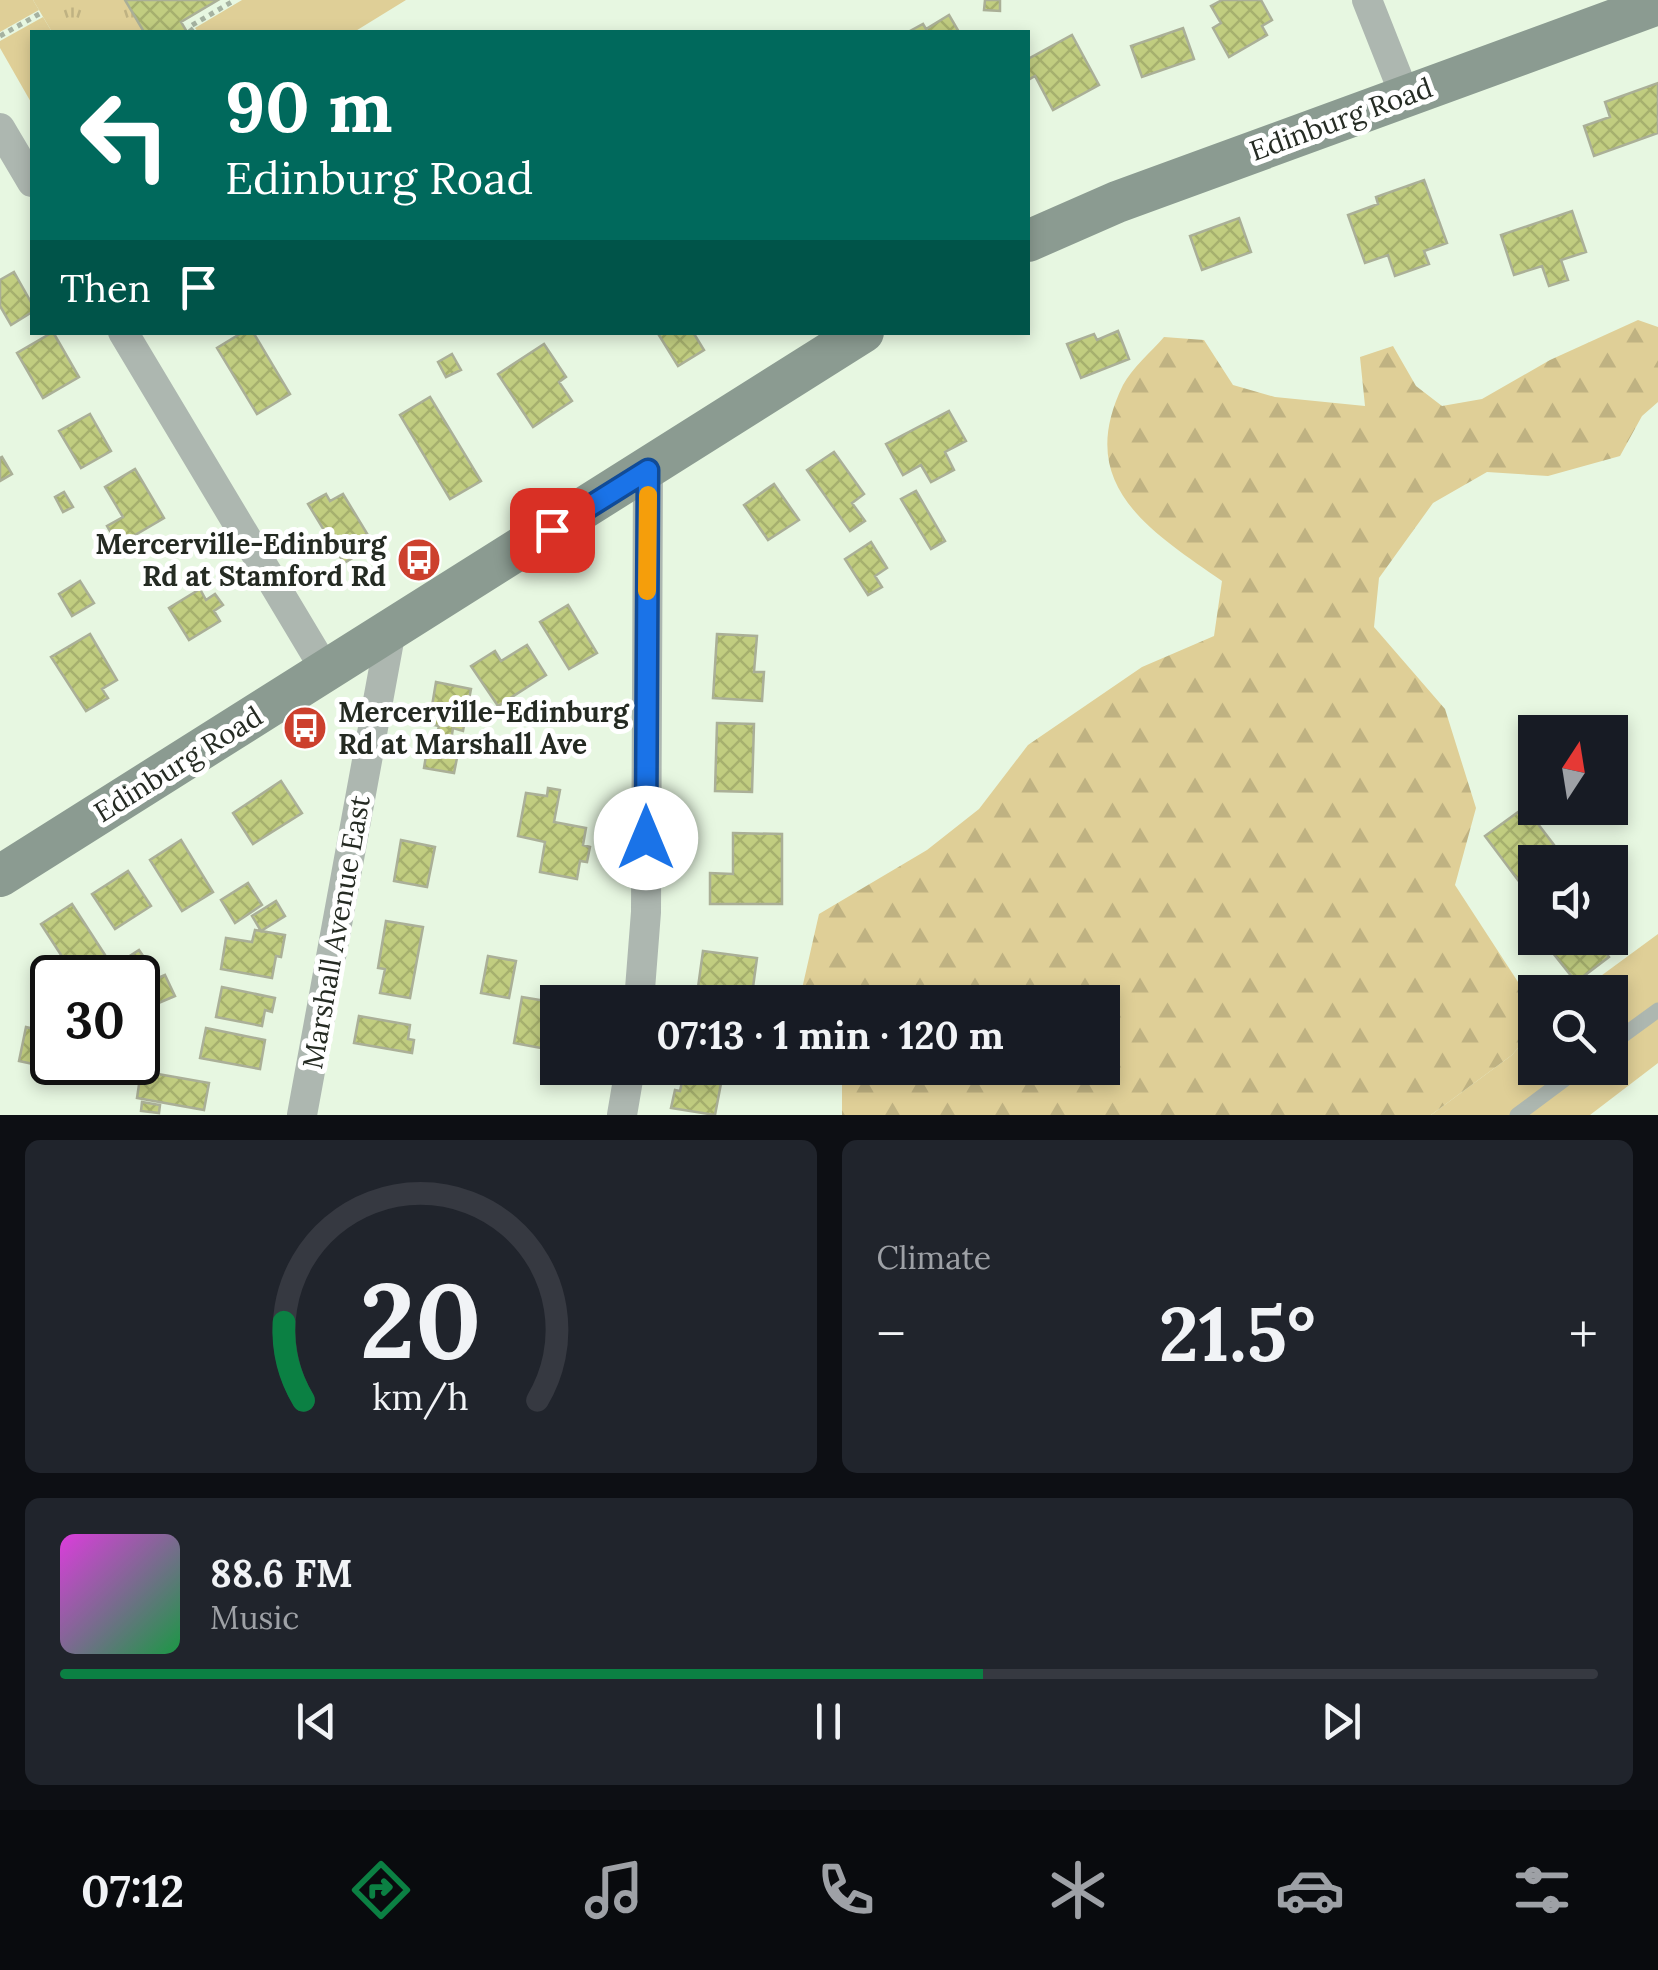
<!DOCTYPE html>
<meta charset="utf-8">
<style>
body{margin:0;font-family:Lora,serif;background:#20242c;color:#f1f3f6;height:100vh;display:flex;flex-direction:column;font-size:38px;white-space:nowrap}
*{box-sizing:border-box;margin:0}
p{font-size:32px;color:#9ea1a6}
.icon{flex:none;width:55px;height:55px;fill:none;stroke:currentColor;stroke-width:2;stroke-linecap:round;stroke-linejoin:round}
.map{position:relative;height:1115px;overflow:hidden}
.sheet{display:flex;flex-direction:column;gap:25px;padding:25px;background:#0d0f14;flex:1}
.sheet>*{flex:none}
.banner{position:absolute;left:30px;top:30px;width:1000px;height:305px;border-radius:0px;box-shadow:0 5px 15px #0003;background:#00695c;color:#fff;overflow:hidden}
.needle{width:65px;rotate:12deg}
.buttons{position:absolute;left:1518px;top:715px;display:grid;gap:20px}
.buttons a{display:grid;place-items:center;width:110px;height:110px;border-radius:0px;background:#171b24;box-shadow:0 5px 15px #0003;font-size:50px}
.speed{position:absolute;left:30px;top:955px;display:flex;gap:20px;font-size:50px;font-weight:700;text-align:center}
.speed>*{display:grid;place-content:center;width:130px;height:130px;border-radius:50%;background:#171b24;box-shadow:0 5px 15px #0003;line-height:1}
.speed .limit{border:5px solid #111;border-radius:15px;background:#fff;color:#111}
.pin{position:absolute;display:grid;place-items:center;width:85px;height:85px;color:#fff;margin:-42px;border-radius:20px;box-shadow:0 5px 15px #0006}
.me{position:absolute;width:110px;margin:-55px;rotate:0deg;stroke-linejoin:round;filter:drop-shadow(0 0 8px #0008)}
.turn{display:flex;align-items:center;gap:35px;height:210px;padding:0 30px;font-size:45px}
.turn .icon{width:130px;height:130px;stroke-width:2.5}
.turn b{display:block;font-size:70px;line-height:85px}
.then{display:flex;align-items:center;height:95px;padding:0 30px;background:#0003;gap:20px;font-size:38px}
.big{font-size:75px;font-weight:700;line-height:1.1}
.sheet .widget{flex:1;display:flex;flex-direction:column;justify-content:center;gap:15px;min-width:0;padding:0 35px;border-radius:15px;background:#20242c}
.sheet .dial{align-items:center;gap:0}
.dial svg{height:260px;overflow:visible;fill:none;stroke:#363941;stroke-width:7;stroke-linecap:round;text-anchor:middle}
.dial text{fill:#f1f3f6;stroke:none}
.song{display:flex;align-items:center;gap:30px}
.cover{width:120px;height:120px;border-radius:15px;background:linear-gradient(135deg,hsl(300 70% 55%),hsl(140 70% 35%))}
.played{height:10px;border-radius:5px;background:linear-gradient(90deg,#0b8043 60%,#363941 60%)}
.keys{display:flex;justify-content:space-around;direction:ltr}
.heat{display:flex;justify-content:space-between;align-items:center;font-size:55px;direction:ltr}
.sheet .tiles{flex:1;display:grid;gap:25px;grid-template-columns:1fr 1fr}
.widget:last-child{grid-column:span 2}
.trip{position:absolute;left:540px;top:985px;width:580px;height:100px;border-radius:0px;background:#171b24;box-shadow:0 5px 15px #0003;font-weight:700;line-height:100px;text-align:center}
.tabs{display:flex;height:160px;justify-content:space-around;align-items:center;background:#090b0e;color:#9ea1a6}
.tabs .icon{width:70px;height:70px}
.tabs .current{color:#0b8043}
.tabs b{font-size:45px;color:#f1f3f6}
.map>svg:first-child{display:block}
.grass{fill:#dfcf97}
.forest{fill:url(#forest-firs)}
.park{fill:url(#park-tufts)}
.building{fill:url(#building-cross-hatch);stroke:#aaaf97;stroke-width:2.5}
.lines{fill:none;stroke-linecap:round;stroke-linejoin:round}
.path{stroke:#a5b2a1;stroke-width:5;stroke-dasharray:5 5;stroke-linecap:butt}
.service{stroke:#adb7b0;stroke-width:15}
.minor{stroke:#adb7b0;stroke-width:30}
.secondary{stroke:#8b9b91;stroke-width:42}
.route-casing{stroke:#114b97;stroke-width:25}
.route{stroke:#1a73e8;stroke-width:18}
.slow{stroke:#f59e0b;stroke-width:18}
.labels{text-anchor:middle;stroke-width:10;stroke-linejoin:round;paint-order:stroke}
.street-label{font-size:28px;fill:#252b23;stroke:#fff}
.poi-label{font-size:28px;font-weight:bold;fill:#252b23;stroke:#fff;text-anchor:end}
</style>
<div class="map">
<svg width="1658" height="1115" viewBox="0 0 1658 1115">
<defs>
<pattern id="forest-firs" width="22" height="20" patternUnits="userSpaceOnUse" patternTransform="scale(2.5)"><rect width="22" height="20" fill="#dfcf97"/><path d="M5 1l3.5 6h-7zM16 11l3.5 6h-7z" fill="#bfb282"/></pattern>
<pattern id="park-tufts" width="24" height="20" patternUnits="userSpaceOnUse" patternTransform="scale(2.5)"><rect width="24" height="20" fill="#dfcf97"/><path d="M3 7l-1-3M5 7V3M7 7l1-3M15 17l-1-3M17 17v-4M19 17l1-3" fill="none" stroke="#bfb282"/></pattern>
<pattern id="building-cross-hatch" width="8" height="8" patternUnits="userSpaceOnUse" patternTransform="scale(2.5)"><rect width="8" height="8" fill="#c1cd80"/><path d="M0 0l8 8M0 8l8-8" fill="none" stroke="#a6b06e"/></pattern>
</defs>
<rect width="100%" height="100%" fill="#e7f7e1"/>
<path class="grass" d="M0,0h33l6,10 -39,22z
M242,0h164l-52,32h-156l-3,-4z
M43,17l9,15h-20v72l-32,-56v-7z
M1658,934v129l-68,52h-159l81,-60 23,-27v40h75v-76h-31z"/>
<path class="forest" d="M1638,320l20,7v75l-16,14 -22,40 -72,20 -61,-4 -54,31 -54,75 -5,49 71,82 31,99 -21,77 80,123v20l-23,27 -81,60h-589v-31l-10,-16h270v-66h-303l20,-88 108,-64 52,-41 49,-64 114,-78 72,-31 8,-55c-73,-51 -148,-96 -99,-196 9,-17 28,-33 41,-48l40,3 29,45 42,12 90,9 -5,-49 33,-11 23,40 26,20 40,-7 68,-39z"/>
<path class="park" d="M33,0h92l19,32h-92z"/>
<path class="building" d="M125,0h93l-37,22 6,10h-43z
M985,0h15v11l-16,-1z
M1222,0h39l11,20 -10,6 5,9 -38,22 -16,-29 8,-5 -10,-17z
M949,15l10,17h-51l15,-8 3,5z
M1183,28l11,31 -52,18 -11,-31z
M1072,35l27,50 -46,25 -18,-34 -7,4v-21z
M1658,83v50l-64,23 -10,-30 26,-9 -5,-15z
M1424,180l23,63 -23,8 5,13 -34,12 -7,-21 -23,8 -17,-48 30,-11 -2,-7z
M1572,211l14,41 -25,8 7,20 -19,6 -7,-20 -28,9 -13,-40z
M1239,218l12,34 -49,18 -12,-34z
M14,272l18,32v8l-21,13 -11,-19v-26z
M1118,331l11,28 -48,19 -14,-34 27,-10 3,6z
M53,332l26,45 -36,21 -26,-45z
M243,332h10l37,62 -33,20 -40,-66z
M657,332h36l11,18 -26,16z
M544,344l22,33 -7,5 13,19 -39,26 -35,-53z
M452,354l9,16 -15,7 -8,-15z
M430,397l51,84 -31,18 -50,-84z
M949,411l17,30 -21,11 9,18 -23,12 -10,-17 -18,10 -17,-31z
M90,414l21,37 -30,17 -22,-37z
M834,452l30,42 -12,9 13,18 -15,10 -43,-61z
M2,457l10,17 -12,7v-23z
M135,469l29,49 -46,27 -11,-19 16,-9 -18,-30z
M774,484l25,36 -31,20 -24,-35z
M916,491l29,50 -14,8 -30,-50z
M64,492l9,15 -10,5 -8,-15z
M326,494l4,7 13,-7 31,51 -30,18 -36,-59z
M871,542l16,26 -12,8 7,11 -14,8 -23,-36z
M80,581l14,22 -22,13 -13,-22z
M200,589l6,11 9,-6 8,11 -9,6 6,10 -31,19 -20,-32z
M568,605l29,48 -28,16 -29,-47z
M90,634l27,46 -15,9 6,9 -22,13 -35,-54z
M717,634l40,2 -3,36h10l-2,29 -49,-3z
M527,645l19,30 -48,31 -27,-40 24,-15 6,10z
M436,682l35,7 -8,42 -10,-3 -2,13 9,2 -6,30 -30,-5 5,-31 7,1 3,-12 -10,-2z
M717,723l37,1 -2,68 -37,-1z
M281,781l21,32 -49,31 -20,-31z
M548,788l12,2 -6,32 32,6 -3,17 7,2 -3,15 -7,-1 -3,18 -37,-7 5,-30 -27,-6 8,-43 21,3z
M1525,807l39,51 -6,4h-23v18l-11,8 -39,-52z
M733,833l49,1v70h-72v-31l23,1z
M181,840l32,52 -31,19 -32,-51z
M401,840l34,7 -8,40 -33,-6z
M128,871l23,35 -36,23 -23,-35z
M248,883l14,22 -27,18 -14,-23z
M276,901l9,15 -24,15 -9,-15z
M72,904l33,51 -31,20 -33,-51z
M386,921l37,6 -13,71 -30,-5 5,-24 -7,-1z
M255,930l30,5 -4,22 -5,-1 -4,22 -51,-9 5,-31 26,4z
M1541,938h54l14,19 -33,25z
M139,950l15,22 -16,10v-4h-10l-9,-15z
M703,951l54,7 -6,44h-55z
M488,956l28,5 -7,37 -28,-5z
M165,975l10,21 -26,11 -9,-21z
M222,987l53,11 -3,14 -7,-2 -3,16 -46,-9z
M522,997l36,6 -1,48 -43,-8z
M359,1016l51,9 -2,14 6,1 -2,13 -58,-10z
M26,1027l26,6v29h11l-2,8 -42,-9z
M206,1028l59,12 -5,29 -60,-11z
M142,1040l12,2 -3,15 -12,-2z
M685,1068l38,5 -8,42 -44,-7 4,-18 5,1z
M141,1071l68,12 -5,27 -67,-12z
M142,1102l18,3 -1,8 -18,-2z"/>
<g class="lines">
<path class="path" d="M193,32l-4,-5 46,-27
M0,36l41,-23"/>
<path class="service" d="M1610,1045l48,-35
M1517,1115l63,-47"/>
<path class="minor" d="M1367,0l38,96
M0,128l32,54
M123,332l203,339
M639,1002l7,-90 2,-443
M302,1115l89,-485
M622,1115l8,-47"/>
<path class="secondary" d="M1028,241l89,-39 541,-198
M0,876l863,-544"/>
</g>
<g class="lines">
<defs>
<path id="route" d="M552,530l96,-60 -2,368"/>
</defs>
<use href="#route" class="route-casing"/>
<use href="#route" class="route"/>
<path class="slow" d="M647,591l1,-96"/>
</g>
<defs>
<symbol id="bus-disc" viewBox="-11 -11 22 22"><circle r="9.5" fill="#cc402d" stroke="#fff"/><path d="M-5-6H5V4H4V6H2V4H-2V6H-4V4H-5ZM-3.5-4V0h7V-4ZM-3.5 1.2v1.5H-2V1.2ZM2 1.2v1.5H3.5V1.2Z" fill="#fff"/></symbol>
</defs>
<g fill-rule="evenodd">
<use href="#bus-disc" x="394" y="535" width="50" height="50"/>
<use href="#bus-disc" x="280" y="703" width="50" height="50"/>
</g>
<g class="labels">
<g class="street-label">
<text transform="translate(1341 119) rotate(-20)" y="10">Edinburg Road</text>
<text transform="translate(178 764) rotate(-32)" y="10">Edinburg Road</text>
<text transform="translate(336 932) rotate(-80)" y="10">Marshall Avenue East</text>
</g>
<g class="poi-label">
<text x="386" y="554">Mercerville-Edinburg<tspan x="386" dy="32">Rd at Stamford Rd</tspan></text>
<text x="338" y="722" text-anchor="start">Mercerville-Edinburg<tspan x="338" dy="32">Rd at Marshall Ave</tspan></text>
</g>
</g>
</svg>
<div class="buttons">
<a><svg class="needle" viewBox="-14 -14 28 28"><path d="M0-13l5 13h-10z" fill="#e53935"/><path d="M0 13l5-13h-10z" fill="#9ea1a6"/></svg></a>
<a><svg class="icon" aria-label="sound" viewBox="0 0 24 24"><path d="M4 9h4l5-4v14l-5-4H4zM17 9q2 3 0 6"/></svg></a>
<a><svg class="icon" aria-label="search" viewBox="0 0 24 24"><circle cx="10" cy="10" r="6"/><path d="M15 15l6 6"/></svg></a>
</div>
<div class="speed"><div class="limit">30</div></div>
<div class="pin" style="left:552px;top:530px;background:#d93025"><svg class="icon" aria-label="arrive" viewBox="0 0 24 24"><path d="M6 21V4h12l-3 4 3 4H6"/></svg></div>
<svg class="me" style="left:646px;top:838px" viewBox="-20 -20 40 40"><circle r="19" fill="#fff"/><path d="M0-13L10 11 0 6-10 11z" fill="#1a73e8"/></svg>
<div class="trip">07:13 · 1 min · 120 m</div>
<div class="banner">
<div class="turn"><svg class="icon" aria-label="left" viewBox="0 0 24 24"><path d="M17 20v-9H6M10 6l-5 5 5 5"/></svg><div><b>90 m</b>Edinburg Road</div></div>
<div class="then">Then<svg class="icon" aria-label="arrive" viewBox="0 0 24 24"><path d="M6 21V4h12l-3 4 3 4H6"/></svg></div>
</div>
</div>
<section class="sheet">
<div class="tiles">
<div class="widget dial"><svg viewBox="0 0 100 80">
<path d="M14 69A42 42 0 1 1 86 69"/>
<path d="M14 69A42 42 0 0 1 8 45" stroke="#0b8043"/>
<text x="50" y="56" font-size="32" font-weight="700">20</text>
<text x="50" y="72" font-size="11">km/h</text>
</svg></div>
<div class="widget"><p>Climate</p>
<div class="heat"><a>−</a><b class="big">21.5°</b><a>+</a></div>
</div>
<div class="widget">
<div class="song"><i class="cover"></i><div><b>88.6 FM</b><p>Music</p></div></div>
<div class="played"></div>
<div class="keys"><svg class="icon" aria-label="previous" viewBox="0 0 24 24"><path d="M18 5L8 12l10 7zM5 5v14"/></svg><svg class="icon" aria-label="pause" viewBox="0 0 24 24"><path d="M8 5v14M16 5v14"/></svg><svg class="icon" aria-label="next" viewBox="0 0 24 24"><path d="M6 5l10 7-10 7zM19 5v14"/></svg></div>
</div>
</div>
</section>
<nav class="tabs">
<b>07:12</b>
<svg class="icon current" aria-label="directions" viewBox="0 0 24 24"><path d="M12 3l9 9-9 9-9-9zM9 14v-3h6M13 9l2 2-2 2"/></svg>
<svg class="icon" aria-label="music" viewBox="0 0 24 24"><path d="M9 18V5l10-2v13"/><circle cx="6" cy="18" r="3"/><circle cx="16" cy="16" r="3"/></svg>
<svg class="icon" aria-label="phone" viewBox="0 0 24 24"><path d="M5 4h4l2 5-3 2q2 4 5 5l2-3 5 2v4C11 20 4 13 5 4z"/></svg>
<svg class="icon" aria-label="climate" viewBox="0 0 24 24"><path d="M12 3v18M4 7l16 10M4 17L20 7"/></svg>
<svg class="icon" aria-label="car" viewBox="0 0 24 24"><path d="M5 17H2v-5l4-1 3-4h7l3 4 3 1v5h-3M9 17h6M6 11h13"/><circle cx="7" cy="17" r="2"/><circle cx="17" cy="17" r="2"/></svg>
<svg class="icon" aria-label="filters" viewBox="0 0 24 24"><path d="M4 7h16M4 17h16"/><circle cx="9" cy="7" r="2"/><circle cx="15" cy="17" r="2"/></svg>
</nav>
